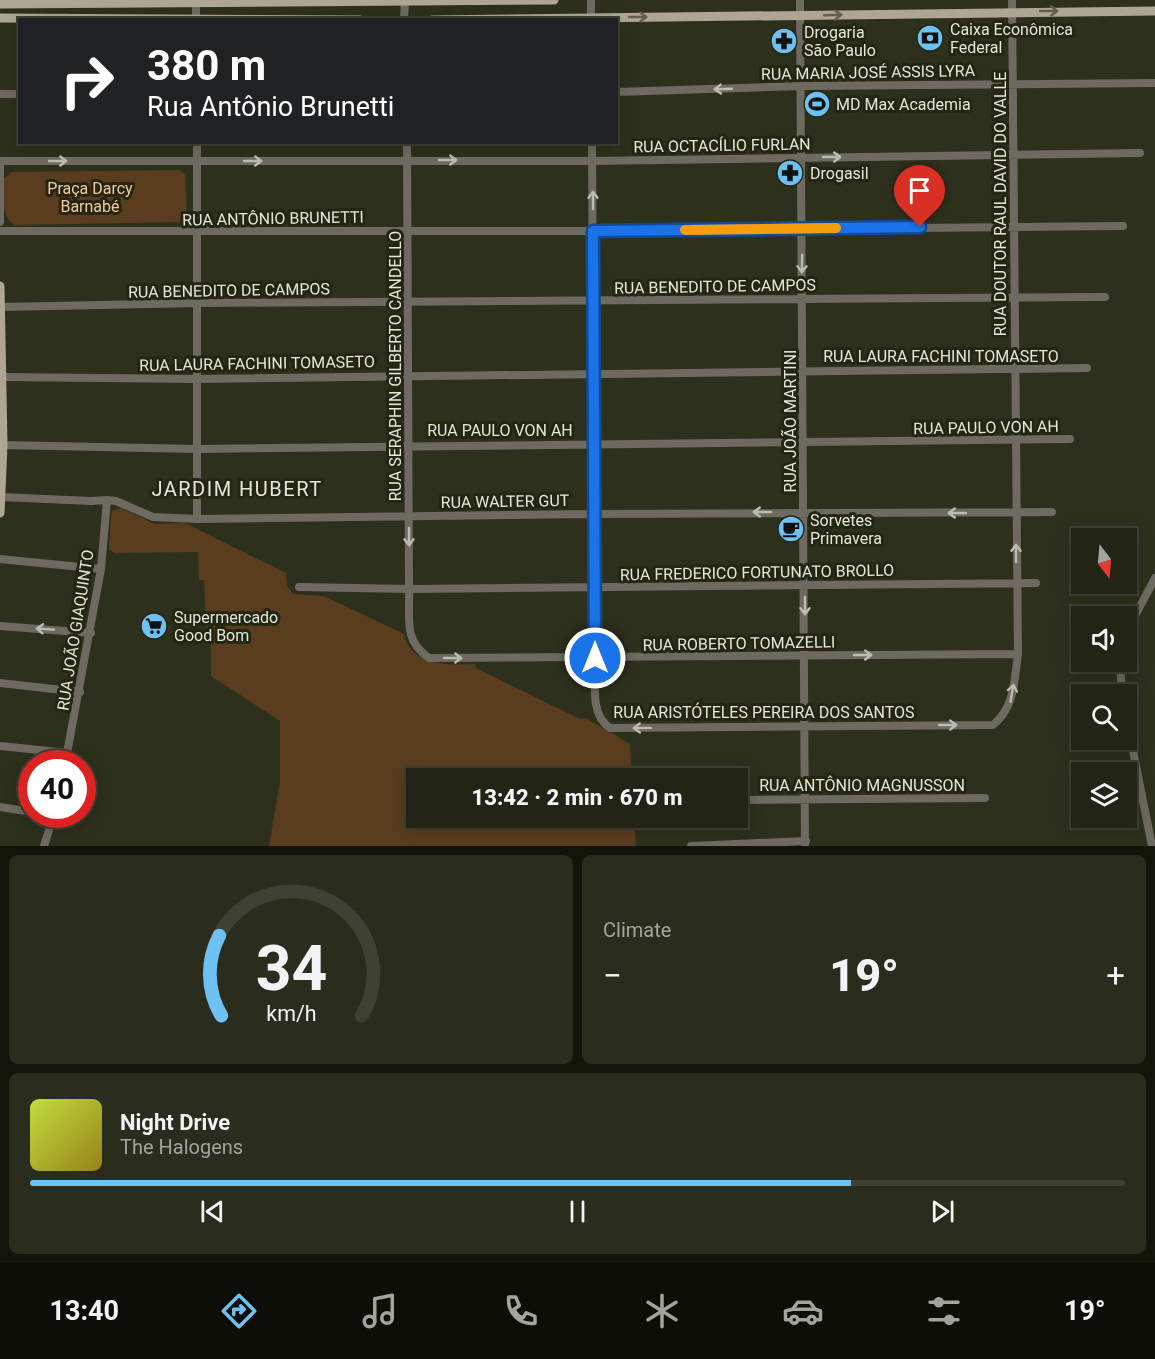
<!DOCTYPE html>
<meta charset="utf-8">
<style>
body{margin:0;font-family:Roboto,sans-serif;background:#2a2c1e;color:#f1f3f6;height:100vh;display:flex;flex-direction:column;font-size:22px;white-space:nowrap}
*{box-sizing:border-box;margin:0}
p{font-size:20px;color:#a2a4a0}
.icon{flex:none;width:33px;height:33px;fill:none;stroke:currentColor;stroke-width:2;stroke-linecap:round;stroke-linejoin:round}
.map{position:relative;height:846px;overflow:hidden}
.side{display:flex;flex-direction:column;gap:9px;padding:9px;background:#13140c;flex:1}
.side>*{flex:none}
.hud{position:absolute;left:18px;top:18px;width:600px;height:126px;border-radius:0px;box-shadow:0 3px 15px #0003,0 0 0 2px #3f4134;background:#202124;color:#fff;overflow:hidden}
.needle{width:39px;rotate:164deg}
.controls{position:absolute;left:1071px;top:528px;display:grid;gap:12px}
.controls a{display:grid;place-items:center;width:66px;height:66px;border-radius:0px;background:#222415;box-shadow:0 3px 15px #0003,0 0 0 2px #3f4134;font-size:30px}
.speed{position:absolute;left:18px;top:750px;display:flex;gap:12px;font-size:30px;font-weight:700;text-align:center}
.speed>*{display:grid;place-content:center;width:78px;height:78px;border-radius:50%;background:#222415;box-shadow:0 3px 15px #0003,0 0 0 2px #3f4134;line-height:1}
.speed .limit{border:9px solid #d22;background:#fff;color:#111}
.pin{position:absolute;display:grid;place-items:center;width:51px;height:51px;color:#fff;margin:-62px -26px;border-radius:50% 50% 50% 0;rotate:-45deg;box-shadow:0 0 6px #0007}
.pin .icon{rotate:45deg}
.me{position:absolute;width:66px;margin:-33px;rotate:0deg;stroke-linejoin:round;filter:drop-shadow(0 0 4px #0008)}
.turn{display:flex;align-items:center;gap:21px;height:126px;padding:0 30px;font-size:27px}
.turn .icon{width:78px;height:78px;stroke-width:2.5}
.turn b{display:block;font-size:42px;line-height:51px}
.big{font-size:45px;font-weight:800;line-height:1.1}
.side .card{flex:1;display:flex;flex-direction:column;justify-content:center;gap:9px;min-width:0;padding:0 21px;border-radius:9px;background:#2a2c1e}
.side .dial{align-items:center;gap:0}
.dial svg{height:156px;overflow:visible;fill:none;stroke:#3f4134;stroke-width:7;stroke-linecap:round;text-anchor:middle}
.dial text{fill:#f1f3f6;stroke:none}
.song{display:flex;align-items:center;gap:18px}
.cover{width:72px;height:72px;border-radius:9px;background:linear-gradient(135deg,hsl(70 70% 55%),hsl(50 70% 35%))}
.played{height:6px;border-radius:3px;background:linear-gradient(90deg,#6dc2f3 75%,#3f4134 75%)}
.keys{display:flex;justify-content:space-around;direction:ltr}
.heat{display:flex;justify-content:space-between;align-items:center;font-size:33px;direction:ltr}
.side .tiles{flex:1;display:grid;gap:9px;grid-template-columns:1fr 1fr}
.card:last-child{grid-column:span 2}
.trip{position:absolute;left:406px;top:768px;width:342px;height:60px;border-radius:0px;background:#222415;box-shadow:0 3px 15px #0003,0 0 0 2px #3f4134;font-weight:800;line-height:60px;text-align:center}
.tabs{display:flex;height:96px;justify-content:space-around;align-items:center;background:#0e0e08;color:#a2a4a0}
.tabs .icon{width:42px;height:42px}
.tabs .active{color:#6dc2f3}
.tabs b{font-size:27px;color:#f1f3f6}
.map>svg:first-child{display:block}
.green{fill:#5a3d1f}
.lines{fill:none;stroke-linecap:round;stroke-linejoin:round}
.minor{stroke:#6e6a61;stroke-width:8}
.major{stroke:#aea693;stroke-width:9}
.oneway{stroke:#62604c}
.oneway2{stroke:#bbbbb0}
.route-casing{stroke:#114b97;stroke-width:15}
.route{stroke:#1a73e8;stroke-width:10}
.slow{stroke:#f59e0b;stroke-width:10}
.labels{text-anchor:middle;stroke-width:6;stroke-linejoin:round;paint-order:stroke}
.poi-label{font-size:16px;fill:#e4e6da;stroke:#242612;text-anchor:start}
.street-label{font-size:16px;fill:#e4e6da;stroke:#242612}
.park-label{font-size:16px;fill:#f7c89c;stroke:#242612}
.quarter-label{font-size:20px;letter-spacing:1.5px;fill:#e4e6da;stroke:#242612}
</style>
<div class="map">
<svg width="1155" height="846" viewBox="0 0 1155 846">
<rect width="100%" height="100%" fill="#2d301c"/>
<path class="green" d="M180,170l5,5 2,40 -6,7 -166,3c-15,-8 -11,-30 -11,-46l8,-7z
M121,508l34,16 30,-1 101,50 1,13 6,8 31,2 80,38c7,33 45,31 71,30l1,4 104,51 6,-1 44,26 2,34h-215v40h217l2,28h-367l11,-65v-60l-69,-45v-47l-5,-1 -2,-48h-5l-1,-28 -84,1 -5,-4 2,-33 1,-5z"/>
<g class="lines">
<path class="minor" d="M196,0v20
M591,0v20
M800,0l5,846
M404,20l1,-20
M616,92l186,-6 353,-3
M0,94h20
M197,142v377
M407,142l2,447c1,30 -6,51 20,69l589,-4
M592,142l3,516c1,23 -6,56 15,70l383,-3c22,-18 21,-44 25,-71l-6,-654
M0,161h592l548,-8
M0,163v59
M0,231h593l530,-5
M2,307l196,-4 907,-6
M3,377l193,2 891,-11
M3,445l194,4 873,-10
M1,497l90,4 16,-1 9,1 37,16 44,2 398,-5 457,-2
M0,559l101,10
M299,587l110,2 627,-6
M0,626l91,7
M1126,633l29,-55
M1120,662l2,32
M0,683l80,9
M1126,716l26,130
M0,746l68,7
M65,764l36,-195 6,-69
M738,800l247,-2
M0,807l32,5
M44,846l10,-32
M691,846l115,-5"/>
<path class="major" d="M0,4l554,-4
M0,18l360,2
M432,20l723,-9
M0,286l3,159 -3,68"/>
</g>
<defs><path id="oneway-shaft" d="M-6 0H5M1.5-3L5.5 0L1.5 3" fill="none" stroke-width="1.6" stroke-linecap="round" stroke-linejoin="round" transform="scale(1.5)"/></defs>
<g class="oneway">
<use href="#oneway-shaft" transform="translate(1049 11)"/>
<use href="#oneway-shaft" transform="translate(833 15) rotate(-2)"/>
<use href="#oneway-shaft" transform="translate(638 17)"/>
</g>
<g class="oneway2">
<use href="#oneway-shaft" transform="translate(723 89) rotate(178)"/>
<use href="#oneway-shaft" transform="translate(832 157)"/>
<use href="#oneway-shaft" transform="translate(448 160)"/>
<use href="#oneway-shaft" transform="translate(58 161)"/>
<use href="#oneway-shaft" transform="translate(253 161)"/>
<use href="#oneway-shaft" transform="translate(593 200) rotate(-90)"/>
<use href="#oneway-shaft" transform="translate(802 264) rotate(91)"/>
<use href="#oneway-shaft" transform="translate(762 512) rotate(180)"/>
<use href="#oneway-shaft" transform="translate(957 513) rotate(-180)"/>
<use href="#oneway-shaft" transform="translate(409 537) rotate(90)"/>
<use href="#oneway-shaft" transform="translate(1016 553) rotate(-90)"/>
<use href="#oneway-shaft" transform="translate(805 606) rotate(90)"/>
<use href="#oneway-shaft" transform="translate(45 629) rotate(-176)"/>
<use href="#oneway-shaft" transform="translate(863 655)"/>
<use href="#oneway-shaft" transform="translate(453 658)"/>
<use href="#oneway-shaft" transform="translate(1012 693) rotate(-80)"/>
<use href="#oneway-shaft" transform="translate(948 725)"/>
<use href="#oneway-shaft" transform="translate(642 728) rotate(179)"/>
</g>
<g class="lines">
<defs>
<path id="route" d="M595,658l-2,-427 327,-4"/>
</defs>
<use href="#route" class="route-casing"/>
<use href="#route" class="route"/>
<path class="slow" d="M685,230l151,-2"/>
</g>
<defs>
<symbol id="bank-disc" viewBox="-11 -11 22 22"><circle r="9.5" fill="#6dc2f3" stroke="#242612"/><path d="M-6-4H6V4H-6ZM0-2.3a2.3 2.3 0 1 0 0 4.6a2.3 2.3 0 1 0 0-4.6Z" fill="#111"/></symbol>
<symbol id="pharmacy-disc" viewBox="-11 -11 22 22"><circle r="9.5" fill="#6dc2f3" stroke="#242612"/><path d="M-2-6h4v4h4v4h-4v4h-4v-4h-4v-4h4Z" fill="#111"/></symbol>
<symbol id="stadium-disc" viewBox="-11 -11 22 22"><circle r="9.5" fill="#6dc2f3" stroke="#242612"/><path d="M0-5a6.5 5 0 1 0 0 10a6.5 5 0 1 0 0-10ZM-3.5-1.8h7v3.6h-7Z" fill="#111"/></symbol>
<symbol id="cafe-disc" viewBox="-11 -11 22 22"><circle r="9.5" fill="#6dc2f3" stroke="#242612"/><path d="M-5.5-4.5H6V0H3Q3 3.5 0 3.5H-2.5Q-5.5 3.5-5.5 0ZM3-3.2v2h1.7v-2ZM-6 4.5H4V6H-6Z" fill="#111"/></symbol>
<symbol id="supermarket-disc" viewBox="-11 -11 22 22"><circle r="9.5" fill="#6dc2f3" stroke="#242612"/><path d="M-6-5.5h2.5l.6 2H6L4.5 2H-2.5L-4.4-4H-6ZM-1.5 3.2a1.3 1.3 0 1 0 .1 0ZM3 3.2a1.3 1.3 0 1 0 .1 0Z" fill="#111"/></symbol>
</defs>
<g fill-rule="evenodd">
<use href="#bank-disc" x="915" y="23" width="30" height="30"/>
<use href="#pharmacy-disc" x="769" y="26" width="30" height="30"/>
<use href="#stadium-disc" x="802" y="89" width="30" height="30"/>
<use href="#pharmacy-disc" x="775" y="158" width="30" height="30"/>
<use href="#cafe-disc" x="776" y="514" width="30" height="30"/>
<use href="#supermarket-disc" x="139" y="611" width="30" height="30"/>
</g>
<g class="labels">
<g class="poi-label">
<text x="950" y="35">Caixa Econômica<tspan x="950" dy="18">Federal</tspan></text>
<text x="804" y="38">Drogaria<tspan x="804" dy="18">São Paulo</tspan></text>
<text x="836" y="110">MD Max Academia</text>
<text x="810" y="179">Drogasil</text>
<text x="810" y="526">Sorvetes<tspan x="810" dy="18">Primavera</tspan></text>
<text x="174" y="623">Supermercado<tspan x="174" dy="18">Good Bom</tspan></text>
</g>
<g class="street-label">
<text transform="translate(868 72) rotate(-1)" y="6">RUA MARIA JOSÉ ASSIS LYRA</text>
<text transform="translate(722 145) rotate(-1)" y="6">RUA OCTACÍLIO FURLAN</text>
<text transform="translate(1000 204) rotate(-90)" y="6">RUA DOUTOR RAUL DAVID DO VALLE</text>
<text transform="translate(273 218) rotate(-1)" y="6">RUA ANTÔNIO BRUNETTI</text>
<text transform="translate(715 286) rotate(-1)" y="6">RUA BENEDITO DE CAMPOS</text>
<text transform="translate(229 290) rotate(-1)" y="6">RUA BENEDITO DE CAMPOS</text>
<text x="941" y="362">RUA LAURA FACHINI TOMASETO</text>
<text transform="translate(257 363) rotate(-1)" y="6">RUA LAURA FACHINI TOMASETO</text>
<text transform="translate(395 366) rotate(-90)" y="6">RUA SERAPHIN GILBERTO CANDELLO</text>
<text transform="translate(790 421) rotate(-90)" y="6">RUA JOÃO MARTINI</text>
<text transform="translate(986 427) rotate(-1)" y="6">RUA PAULO VON AH</text>
<text x="500" y="436">RUA PAULO VON AH</text>
<text transform="translate(505 501) rotate(-1)" y="6">RUA WALTER GUT</text>
<text transform="translate(757 572) rotate(-1)" y="6">RUA FREDERICO FORTUNATO BROLLO</text>
<text transform="translate(75 630) rotate(-81)" y="6">RUA JOÃO GIAQUINTO</text>
<text transform="translate(739 643) rotate(-1)" y="6">RUA ROBERTO TOMAZELLI</text>
<text x="764" y="718">RUA ARISTÓTELES PEREIRA DOS SANTOS</text>
<text x="862" y="791">RUA ANTÔNIO MAGNUSSON</text>
</g>
<g class="park-label">
<text x="90" y="194">Praça Darcy<tspan x="90" dy="18">Barnabé</tspan></text>
</g>
<g class="quarter-label">
<text x="237" y="496">JARDIM HUBERT</text>
</g>
</g>
</svg>
<div class="controls">
<a><svg class="needle" viewBox="-14 -14 28 28"><path d="M0-13l5 13h-10z" fill="#e53935"/><path d="M0 13l5-13h-10z" fill="#a2a4a0"/></svg></a>
<a><svg class="icon" aria-label="sound" viewBox="0 0 24 24"><path d="M4 9h4l5-4v14l-5-4H4zM17 9q2 3 0 6"/></svg></a>
<a><svg class="icon" aria-label="search" viewBox="0 0 24 24"><circle cx="10" cy="10" r="6"/><path d="M15 15l6 6"/></svg></a>
<a><svg class="icon" aria-label="layers" viewBox="0 0 24 24"><path d="M12 4l9 5-9 5-9-5zM3 14l9 5 9-5"/></svg></a>
</div>
<div class="speed"><div class="limit">40</div></div>
<div class="pin" style="left:920px;top:227px;background:#d93025"><svg class="icon" aria-label="arrive" viewBox="0 0 24 24"><path d="M6 21V4h12l-3 4 3 4H6"/></svg></div>
<svg class="me" style="left:595px;top:658px" viewBox="-20 -20 40 40"><circle r="17" fill="#1a73e8" stroke="#fff" stroke-width="3"/><path d="M0-11L8 9 0 5-8 9z" fill="#fff"/></svg>
<div class="trip">13:42 · 2 min · 670 m</div>
<div class="hud">
<div class="turn"><svg class="icon" aria-label="right" viewBox="0 0 24 24"><path d="M7 20v-9h11M14 6l5 5-5 5"/></svg><div><b>380 m</b>Rua Antônio Brunetti</div></div>
</div>
</div>
<section class="side">
<div class="tiles">
<div class="card dial"><svg viewBox="0 0 100 80">
<path d="M14 69A42 42 0 1 1 86 69"/>
<path d="M14 69A42 42 0 0 1 13 28" stroke="#6dc2f3"/>
<text x="50" y="56" font-size="32" font-weight="700">34</text>
<text x="50" y="72" font-size="11">km/h</text>
</svg></div>
<div class="card"><p>Climate</p>
<div class="heat"><a>−</a><b class="big">19°</b><a>+</a></div>
</div>
<div class="card">
<div class="song"><i class="cover"></i><div><b>Night Drive</b><p>The Halogens</p></div></div>
<div class="played"></div>
<div class="keys"><svg class="icon" aria-label="previous" viewBox="0 0 24 24"><path d="M18 5L8 12l10 7zM5 5v14"/></svg><svg class="icon" aria-label="pause" viewBox="0 0 24 24"><path d="M8 5v14M16 5v14"/></svg><svg class="icon" aria-label="next" viewBox="0 0 24 24"><path d="M6 5l10 7-10 7zM19 5v14"/></svg></div>
</div>
</div>
</section>
<nav class="tabs">
<b>13:40</b>
<svg class="icon active" aria-label="directions" viewBox="0 0 24 24"><path d="M12 3l9 9-9 9-9-9zM9 14v-3h6M13 9l2 2-2 2"/></svg>
<svg class="icon" aria-label="music" viewBox="0 0 24 24"><path d="M9 18V5l10-2v13"/><circle cx="6" cy="18" r="3"/><circle cx="16" cy="16" r="3"/></svg>
<svg class="icon" aria-label="phone" viewBox="0 0 24 24"><path d="M5 4h4l2 5-3 2q2 4 5 5l2-3 5 2v4C11 20 4 13 5 4z"/></svg>
<svg class="icon" aria-label="climate" viewBox="0 0 24 24"><path d="M12 3v18M4 7l16 10M4 17L20 7"/></svg>
<svg class="icon" aria-label="car" viewBox="0 0 24 24"><path d="M5 17H2v-5l4-1 3-4h7l3 4 3 1v5h-3M9 17h6M6 11h13"/><circle cx="7" cy="17" r="2"/><circle cx="17" cy="17" r="2"/></svg>
<svg class="icon" aria-label="filters" viewBox="0 0 24 24"><path d="M4 7h16M4 17h16"/><circle cx="9" cy="7" r="2"/><circle cx="15" cy="17" r="2"/></svg>
<b>19°</b>
</nav>
